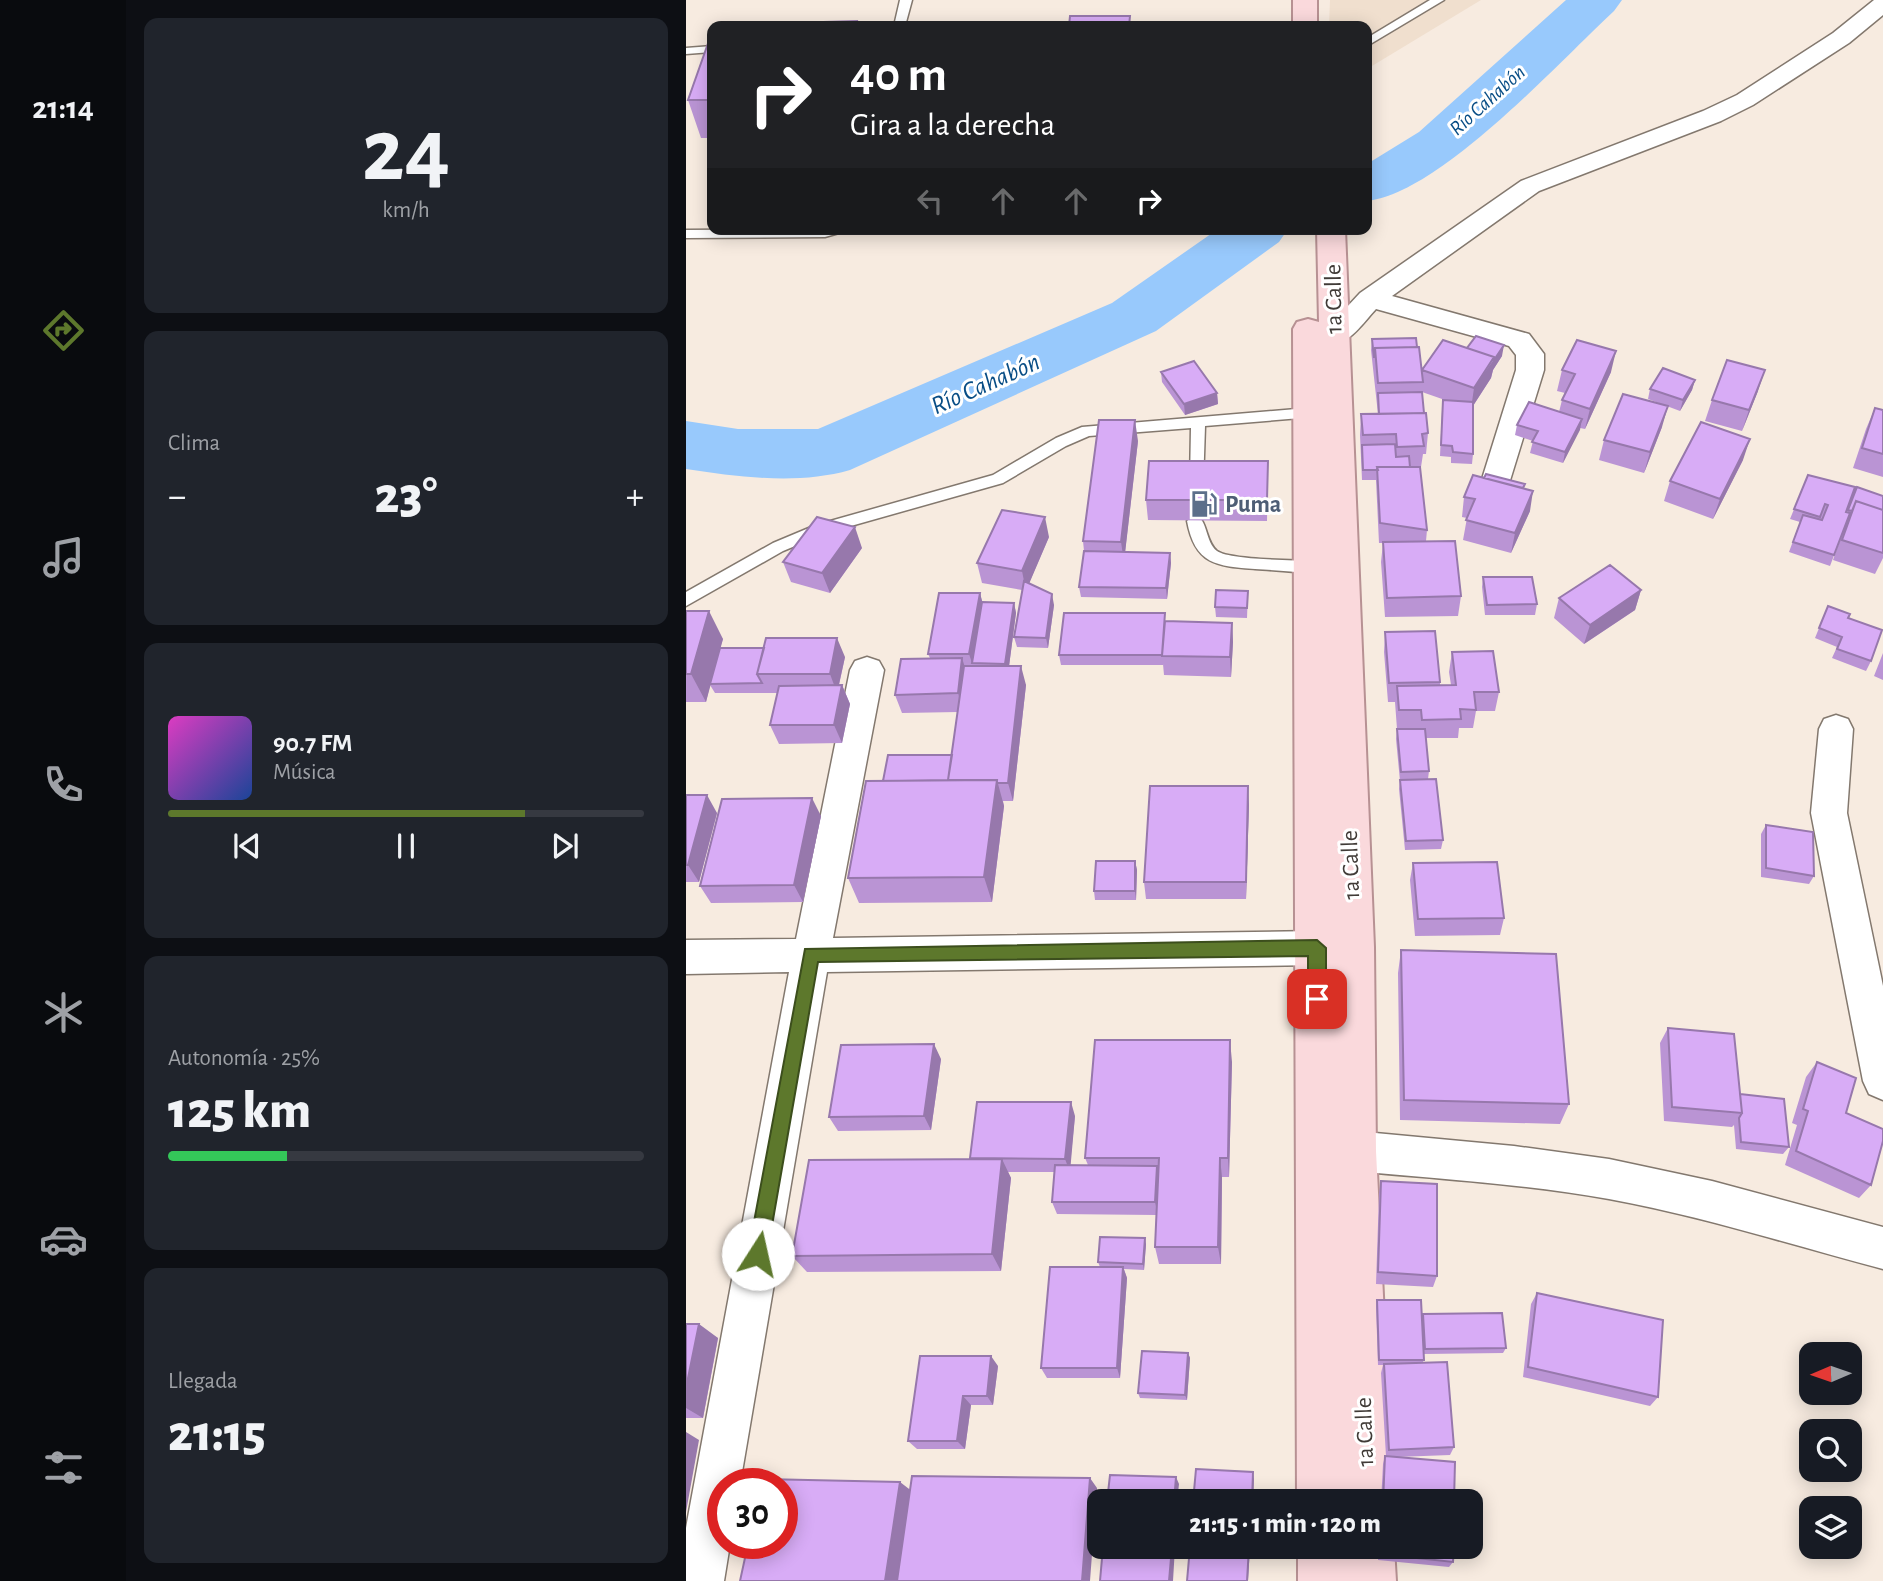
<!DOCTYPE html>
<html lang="es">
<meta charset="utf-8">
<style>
body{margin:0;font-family:"Alegreya Sans",sans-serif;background:#20242c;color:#f1f3f6;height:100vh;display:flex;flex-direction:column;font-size:26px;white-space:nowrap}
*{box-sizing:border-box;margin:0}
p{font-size:23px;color:#9ea1a6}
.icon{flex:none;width:38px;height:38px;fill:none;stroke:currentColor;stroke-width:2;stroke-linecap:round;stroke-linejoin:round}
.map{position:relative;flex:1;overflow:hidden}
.drawer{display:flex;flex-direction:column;gap:18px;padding:18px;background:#0d0f14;width:560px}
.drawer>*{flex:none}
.guide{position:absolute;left:21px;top:21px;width:665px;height:214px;border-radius:14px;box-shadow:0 4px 18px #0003;background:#202124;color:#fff;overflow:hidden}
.needle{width:46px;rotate:268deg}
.tools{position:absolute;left:1113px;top:1342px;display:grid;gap:14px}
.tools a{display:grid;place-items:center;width:63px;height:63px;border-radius:14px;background:#171b24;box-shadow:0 4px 18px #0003;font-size:35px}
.speed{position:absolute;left:21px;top:1468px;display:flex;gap:14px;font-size:35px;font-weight:700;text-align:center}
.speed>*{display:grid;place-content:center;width:91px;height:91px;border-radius:50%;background:#171b24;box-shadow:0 4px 18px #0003;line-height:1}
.speed .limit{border:10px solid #d22;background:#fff;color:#111}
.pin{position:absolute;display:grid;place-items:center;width:60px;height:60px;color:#fff;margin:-30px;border-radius:14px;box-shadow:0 4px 10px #0006}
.me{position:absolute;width:77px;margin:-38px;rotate:10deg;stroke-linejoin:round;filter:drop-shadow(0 0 5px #0008)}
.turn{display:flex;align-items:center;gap:24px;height:147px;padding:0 28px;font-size:32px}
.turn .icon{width:91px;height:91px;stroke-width:2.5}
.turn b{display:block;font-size:49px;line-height:60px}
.lanes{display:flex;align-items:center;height:66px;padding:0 28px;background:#0003;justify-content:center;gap:35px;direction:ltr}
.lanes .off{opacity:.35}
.big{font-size:52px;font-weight:800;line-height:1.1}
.drawer .card{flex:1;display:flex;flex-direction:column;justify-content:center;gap:10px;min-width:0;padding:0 24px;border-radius:14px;background:#20242c}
.drawer .dial{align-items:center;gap:0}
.dial b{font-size:91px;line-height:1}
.song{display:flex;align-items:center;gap:21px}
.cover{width:84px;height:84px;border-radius:10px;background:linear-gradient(135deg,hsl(310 70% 55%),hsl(220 70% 35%))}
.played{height:7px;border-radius:4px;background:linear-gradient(90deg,#5d782c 75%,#363941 75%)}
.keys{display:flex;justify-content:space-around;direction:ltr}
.heat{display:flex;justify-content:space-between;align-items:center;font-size:38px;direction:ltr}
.charge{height:10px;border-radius:5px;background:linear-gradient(90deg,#34c759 25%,#363941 0)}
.trip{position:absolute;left:401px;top:1489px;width:396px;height:70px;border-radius:14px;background:#171b24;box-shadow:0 4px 18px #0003;font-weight:800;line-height:70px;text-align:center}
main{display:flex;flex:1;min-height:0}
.menu{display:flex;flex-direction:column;width:126px;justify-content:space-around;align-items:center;background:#090b0e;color:#9ea1a6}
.menu .icon{width:49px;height:49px}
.menu .selected{color:#5d782c}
.menu b{font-size:32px;color:#f1f3f6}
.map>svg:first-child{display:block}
.built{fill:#f0dfce}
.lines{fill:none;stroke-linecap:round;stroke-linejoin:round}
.river{fill:#98c9fc;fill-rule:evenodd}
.service-casing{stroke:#83786e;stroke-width:3}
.minor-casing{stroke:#83786e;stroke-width:3}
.primary-casing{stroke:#b79193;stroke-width:4}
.service{fill:#fff;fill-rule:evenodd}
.minor{fill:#fff;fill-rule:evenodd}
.primary{fill:#fad9dc;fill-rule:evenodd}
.wall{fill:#ba94d4}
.shaded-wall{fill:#9778ac}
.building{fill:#d8acf6;stroke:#9778ac;stroke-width:2}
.route{fill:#5d782c;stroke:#3c4e1d;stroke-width:2}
.labels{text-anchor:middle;stroke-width:6;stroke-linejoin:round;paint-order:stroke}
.far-water-label{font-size:21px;font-style:italic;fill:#084d85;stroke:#fff}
.street-label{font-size:24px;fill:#403b37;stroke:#fff}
.service-label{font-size:24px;font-weight:bold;fill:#4e5e75;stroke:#fff;text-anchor:start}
.water-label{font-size:26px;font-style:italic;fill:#084d85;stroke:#fff}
</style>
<main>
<nav class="menu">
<b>21:14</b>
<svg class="icon selected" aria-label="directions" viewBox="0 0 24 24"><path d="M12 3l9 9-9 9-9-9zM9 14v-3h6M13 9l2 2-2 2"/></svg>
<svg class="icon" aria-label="music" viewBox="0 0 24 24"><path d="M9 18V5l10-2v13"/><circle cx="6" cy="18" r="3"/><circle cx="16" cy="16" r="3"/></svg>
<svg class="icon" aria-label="phone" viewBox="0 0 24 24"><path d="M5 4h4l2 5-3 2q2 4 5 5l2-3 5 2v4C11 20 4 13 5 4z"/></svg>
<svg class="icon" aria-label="climate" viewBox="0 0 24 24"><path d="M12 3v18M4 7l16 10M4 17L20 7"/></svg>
<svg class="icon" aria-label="car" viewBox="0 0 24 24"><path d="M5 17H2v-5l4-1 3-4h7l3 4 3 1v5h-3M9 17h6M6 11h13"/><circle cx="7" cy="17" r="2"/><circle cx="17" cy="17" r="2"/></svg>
<svg class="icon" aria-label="filters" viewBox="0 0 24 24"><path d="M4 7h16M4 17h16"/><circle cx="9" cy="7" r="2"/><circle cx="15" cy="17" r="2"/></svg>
</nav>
<section class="drawer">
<div class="card dial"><b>24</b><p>km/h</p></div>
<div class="card"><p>Clima</p>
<div class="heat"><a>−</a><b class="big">23°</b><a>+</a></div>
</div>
<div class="card">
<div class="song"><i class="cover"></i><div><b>90.7 FM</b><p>Música</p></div></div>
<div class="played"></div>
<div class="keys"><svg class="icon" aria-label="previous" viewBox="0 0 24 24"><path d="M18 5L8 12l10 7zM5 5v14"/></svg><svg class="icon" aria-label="pause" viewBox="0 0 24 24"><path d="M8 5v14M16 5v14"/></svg><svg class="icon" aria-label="next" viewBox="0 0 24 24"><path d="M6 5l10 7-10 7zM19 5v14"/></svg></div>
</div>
<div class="card"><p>Autonomía · 25%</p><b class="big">125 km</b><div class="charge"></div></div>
<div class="card"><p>Llegada</p><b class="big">21:15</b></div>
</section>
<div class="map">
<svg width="1197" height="1581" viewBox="0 0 1197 1581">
<rect width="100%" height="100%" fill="#f7ebe0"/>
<path class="built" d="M644,0h151l-114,69v-43h-38z"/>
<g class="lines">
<path class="river" d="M880,0h56l-8,11c-55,51 -175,183 -247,190v-37l52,-32z
M532,229h70l-9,13 -123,89 -306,139c-52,15 -111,7 -164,-1v-48l52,8h80l294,-126z"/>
<defs>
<path id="service" d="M214,0h12l-7,26h-11z
M744,0h14l-77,46v-8z
M26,46v6l-26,2v-6z
M167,229l-28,8 -139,1v-8z
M622,408l7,5 -2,4 -108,9 -2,60h-10l-3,-4 1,-54 -102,8 -23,10 -63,37 -177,50 -43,18 -97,55v-14l87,-49 43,-18 177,-50 63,-37 26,-11z
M509,515c13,4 10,27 22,36 13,9 75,9 94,10l8,6 -8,6c-19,-1 -37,-3 -56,-4 -38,-3 -60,-4 -68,-48z"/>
<path id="minor" d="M1188,0h9v15l-34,28 -96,62 -32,16 -182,70 -147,105 137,38 15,20v16l-36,117 -11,3 -11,-3 -4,-8 34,-109v-15l-7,-9 -133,-37c-15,16 -30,41 -53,34l-4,-6 41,-44 161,-112 182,-70 34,-16 96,-62z
M181,657l12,4 5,9 -51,268 484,-7 13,5 6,12 -6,12 -13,5 -490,7 -87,512h-17v60h7l-6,37h-38v-53l103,-556 -103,2v-34l110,-1 54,-269 5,-9z
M1150,715l12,4 5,10 -6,84 36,173v114l-14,-6 -6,-13 -52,-268 8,-84 5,-10z
M668,1131l160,15 95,13 103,22 171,46v42c-91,-24 -181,-53 -274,-70 -84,-15 -170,-20 -255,-28l-14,-6 -6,-14 6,-14z"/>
<path id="primary" d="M607,0h24v26h-24z
M631,229h28l29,718 2,204 17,351h-96l-4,-1173 4,-7 11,-3 11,3z
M612,1547h96l2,34h-98z"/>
</defs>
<use href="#service" class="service-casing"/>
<use href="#minor" class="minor-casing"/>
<use href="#primary" class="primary-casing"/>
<use href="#service" class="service"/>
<use href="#minor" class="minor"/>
<use href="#primary" class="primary"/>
</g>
<path class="wall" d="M26,32v106h-11l-13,-38z
M686,339l45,8 5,23 45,-22 35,8 -9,14 -2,8 -18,28v48l-1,10 -21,-1v-6l-11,-1 2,-45 1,-11h2l-23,-8 2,21 4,20 -2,21h-3l-2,13h-1l7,63 -1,11 35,55 -3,20 -73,1 -4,-55 2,-19h-4l-3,-63h-14l-2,-45 1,-21h17l-7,-64z
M876,370l49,2 -26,57 -5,-1 -17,35 -33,-10 3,-12 -18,-6 2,-10 42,-13 3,-12 3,-7 -8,-2z
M475,372l56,21 1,11 -33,11 -23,-33z
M1009,380l-3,10 -12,21 -32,-12 2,-10z
M1072,391l-16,40 -37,-10 7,-21z
M1189,408l8,2v67l-30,-9 13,-39z
M976,427l-18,46 -45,-13 5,-20z
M452,441l-13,111 45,1 1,10 -4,36 -86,-2 -2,-10 5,-36 -1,-10z
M1057,460l-30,59 -49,-18 6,-20z
M582,461l-1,60 -119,-1 -2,-20z
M1122,475l39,37 10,-25 26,9v62l-8,16 -42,-14 14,-39 -17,45 -41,-14 11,-30 -10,-3z
M838,488l6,23 -19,42 -48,-13 4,-22 -5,-1 2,-20z
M363,537l-20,46 25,22 -6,43 -31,-1 -3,-10 8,-47 -40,-7 -5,-20z
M176,548l-32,45 -39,-11 -8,-20z
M797,577l54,27 -2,11h-50l-3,-28z
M955,590l-6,20 -51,34 -30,-26 5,-20z
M562,591l-1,27 -31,-1 -1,-10z
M294,593l2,9 32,1 2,10 -7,53 17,19 -13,116h-10l1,5 -12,96 -133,1 -11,-25 35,-97 69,-26 6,-43 -56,1 -7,-18 35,-37 -2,-4z
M1142,606l20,12 23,43 -5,10 -34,-13 5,-11 -22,-9z
M0,611l37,28 -3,9 125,9 -6,28h3l8,19 -8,39 -63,1 -9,-19 8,-32h-63l-5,-8 -4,17h-20z
M480,621l66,2 1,19 -2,35 -67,-2 -1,-11v1h-102l-2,-10z
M699,632l55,50v3h11l-2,-13 3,-20 47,40 -4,19h-19l-3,17h-14l-1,10h-32l3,33 -1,8 15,61 -2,9 -36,1 -6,-61 1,-8 -4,-42 1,-10h21h-21l-2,-27h-7l-4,-50z
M1197,653v27l-9,-4z
M0,795l31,18 -18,69h-13z
M563,804l-3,95h-100l-2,-17z
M135,816l-18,86 -92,1 -11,-17z
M1080,825l48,51 -5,8 -48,-7v-43z
M449,861l2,9 -1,30h-41l-1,-9z
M727,863l91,55 -4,17 -85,1 -5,-56z
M715,950l168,154 -9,20 -160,-4 -2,-147z
M982,1028l72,66 49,53 -6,7 -47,-5 -2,-24 -2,2 -68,-6 -4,-78z
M255,1059l-10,71 -93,1 -9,-14z
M546,1062l-3,115h-7l-1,87h-62l-4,-17 1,-32 -99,-1 -5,-12 2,-30h-46l3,6 -10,93 -194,1 -15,-16 179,-97 104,-43 -5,49h18l-3,-7z
M1131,1062l54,123 -12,13 -74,-33 12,-40 -5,-2 14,-46z
M695,1181l56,95 -4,11 -57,-3 3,-90z
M460,1244l-2,26 -20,-1 3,9 -7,100h-73l-6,-10 59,-101 -2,-5z
M851,1293l121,104 -8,9 -127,-29 8,-73z
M691,1300l45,18 1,-4 83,34 -3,5 -79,1 -1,9 31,84 -4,8 -53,2 57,45h-73l2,-38 2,-8h1l-5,-83 2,-8h-5l-2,-59z
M0,1324l32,14 -15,80h-17z
M502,1353l2,5 -3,42 -47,-2 -2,-5z
M312,1366l-5,39h-22l-6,44h-48l-9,-8z
M693,1547h75l-1,15 -4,5 -71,-7z"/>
<path class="shaded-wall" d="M818,345l-2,11 -9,14 -2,8 -20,31 3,-21z
M930,351l-5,21 -26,57 5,-20z
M1079,370l-7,21 -16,40 7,-21z
M1009,380l-3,10 -12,21 3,-11z
M531,393l1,11 -33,11 -1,-11z
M982,406l-6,21 -18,46 6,-21z
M896,419l-2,11 -17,33 2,-11z
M449,420l3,21 -14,121 -3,-20z
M1064,439l-7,21 -30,59 7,-20z
M847,491l-3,20 -19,42 4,-20z
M359,517l4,20 -23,54 -4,-20z
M169,527l7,21 -32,45 -8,-20z
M484,553l1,10 -4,36 -1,-11z
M955,590l-6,20 -51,34 6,-19z
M294,593l5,19 -13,51 -3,-9z
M366,594l2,11 -6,43 -2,-10z
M328,603l2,10 -8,61 -3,-10z
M23,611l14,28 -17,63 -15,-28z
M546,623l1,19 -2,35 -1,-20z
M151,638l8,19 -8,36 -7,-19z
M276,658l6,19 -4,35 -6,-19z
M335,666l5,19 -13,116 -5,-18z
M156,685l8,19 -8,39 -8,-18z
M311,780l7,26 -12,96 -8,-25z
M562,786l1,18 -3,95v-17z
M21,795l10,18 -18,69 -11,-17z
M126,798l9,18 -18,86 -9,-17z
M449,861l2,9 -1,30 -1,-9z
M544,1040l2,22 -3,115 -1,-19z
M248,1044l7,15 -10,71 -7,-14z
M385,1102l4,14 -5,56 -5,-13z
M534,1158l2,19 -1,87 -3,-17z
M316,1159l9,19 -10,93 -9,-17z
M471,1166l3,13 -2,36 -3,-13z
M459,1238l1,6 -2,26 -1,-6z
M437,1267l4,11 -7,100 -3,-10z
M13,1324l19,14 -15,80 -17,-10v-20z
M502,1353l2,5 -3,42 -2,-5z
M305,1356l7,10 -5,39 -6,-9z
M277,1396l8,9 -6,44 -8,-8z
M0,1432l13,8 -13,72z
M567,1472l1,7 -1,23h-1z
M490,1477l3,7 -2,18h-3z
M404,1478l7,10 -7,93h-8z
M214,1482l13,10 -13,89h-15z
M486,1547h3l-2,34h-4z
M563,1547h1l-2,34h-1z"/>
<path class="building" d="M384,16h60l-1,10h-60z
M171,21l-1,5h-142l1,-1z
M26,32v68h-24z
M790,336l28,9 -10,15v-3l-27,-9z
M730,338l1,9 -42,1 -1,10 -2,-19z
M757,340l51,17 -20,31 -52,-18z
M891,340l39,11 -26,58 -28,-9 13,-26 -13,-4z
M733,347l4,35 -45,1 -3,-35z
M1041,360l38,10 -16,40 -37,-10z
M508,361l23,32 -33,11 -23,-32z
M977,368l32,12 -12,20 -33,-11z
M736,392l2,21 -45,1 -1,-21z
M937,394l45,12 -18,46 -46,-12z
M757,400l30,2v52l-20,-2 -1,-6 -11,-1z
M843,402l53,17 -17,33 -33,-10 6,-11 -21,-6z
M1189,408l8,2v44l-21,-6z
M740,413l2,20 -6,1 2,12 -27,1 -1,-13 -33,1 -2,-21z
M413,420h36l-14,122 -38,-1z
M1015,422l49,17 -30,60 -50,-18z
M709,444l1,13 13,-1 1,11h-33l1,3h-15l-1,-25z
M463,461h119l-1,39h-121z
M691,467h43l7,63 -47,-7z
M800,474l39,10 -2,4 -39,-10z
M787,475l60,16 -18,42 -49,-13 9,-21 -11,-2z
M1122,475l47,12 -9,25 4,1 -16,42 -41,-13 10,-27 19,5 6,-15 -3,-1 -5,13 -26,-8z
M1171,487l26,9v14l-27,-9 -4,10 -4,-1z
M1170,501l27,9v43l-41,-13z
M316,510l43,7 -23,54 -45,-8z
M131,517l38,10 -33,46 -39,-11z
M769,541l6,55 -74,2 -4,-56z
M398,551l86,2 -4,35 -87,-1z
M924,565l31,25 -51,35 -31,-27z
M797,577h49l5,27 -50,1z
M338,581l28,13 -6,44 -32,-1z
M530,590l32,1 -1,17 -32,-1z
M253,593h41l-11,61h-41z
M296,602l32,1 -9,61 -33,-1z
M1142,606l22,8 -2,4 34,12 -11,31 -34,-12 5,-12 -23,-9z
M0,611h23l-18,63h-5z
M378,613h101l-3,42h-103z
M479,621l67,2 -2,34 -68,-1z
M749,631l5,51 -51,1 -4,-51z
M80,638h71l-7,36h-73z
M34,648h44l-7,26 5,9 -52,1z
M807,651l6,41h-25l2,18 -16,-1 1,10 -39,1 -1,-10h-22l-2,-24 59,-1 -4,-33z
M276,658l-4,35 -63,2 6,-36z
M278,666h57l-13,117h-11v-3h-49z
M156,685l-8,40h-64l9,-39z
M711,729h28l4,42 -28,1z
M202,755h64l-4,25 -65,1z
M750,779l7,61 -37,1 -6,-61z
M311,780l-13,97 -136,1 18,-97z
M464,786h98l-2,96h-102z
M0,795h21l-19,70h-2z
M126,798l-18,87 -94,1 22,-87z
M1080,825l47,7 1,44 -48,-8z
M410,861h39v30h-41z
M811,862l7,56 -86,1 -5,-56z
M715,950l155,4 13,150 -165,-4z
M982,1028l66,6 8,79 -70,-6z
M409,1040h135l-2,118h-8l-2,89h-63l4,-89h-74z
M248,1044l-10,72 -95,1 12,-72z
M1131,1062l39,16 -10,35 37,16v12l-12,44 -75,-34 12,-40 -5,-2z
M1054,1094l44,5 5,48 -48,-5 -2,-24 3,-5z
M291,1102h94l-6,57 -95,-1z
M316,1159l-10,95 -200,2 17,-96z
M369,1165l102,1 -2,36h-103z
M695,1181l56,3v92l-59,-4z
M414,1237l45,1 -2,26 -45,-2z
M364,1267h73l-6,101h-76z
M851,1293l126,27 -5,77 -130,-30z
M691,1300h44l3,60h-45z
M816,1313l4,35 -81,1 -2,-35z
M0,1324h13l-13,64z
M456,1351l46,2 -3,42 -47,-2z
M234,1356h71l-4,40h-24l-6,45h-49z
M761,1362l7,85 -65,3 -5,-86z
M699,1456l70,6 -1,40h-71z
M510,1469l57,3 -1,30h-59z
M424,1475l66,2 -2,25h-67z
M226,1476l178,2 -8,103h-185z
M75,1479l139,3 -15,99h-145l8,-37h34v-60h-22z
M417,1547h69l-3,34h-69z
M504,1547h59l-2,34h-60z
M695,1547h73l-1,15 -73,-8z"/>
<path class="route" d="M631,940l9,8v51l-9,8 -9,-8v-43l-490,6 -51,292 -2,7 -7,3 -7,-3 -3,-7 57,-305z"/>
<defs>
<symbol id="fuel-bare" viewBox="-9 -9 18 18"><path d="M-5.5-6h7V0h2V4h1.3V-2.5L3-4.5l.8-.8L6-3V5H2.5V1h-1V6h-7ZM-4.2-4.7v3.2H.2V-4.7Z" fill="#5c6f8a" stroke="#fff" stroke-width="2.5" paint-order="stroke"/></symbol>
</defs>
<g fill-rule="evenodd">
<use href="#fuel-bare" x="499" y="485" width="38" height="38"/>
</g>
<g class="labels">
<g class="far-water-label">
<text transform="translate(801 100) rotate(-42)" y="7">Río Cahabón</text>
</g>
<g class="street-label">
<text transform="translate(647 299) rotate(-91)" y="8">1a Calle</text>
<text transform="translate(664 865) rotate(-92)" y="8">1a Calle</text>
<text transform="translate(678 1432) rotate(-92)" y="8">1a Calle</text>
</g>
<g class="service-label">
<text x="539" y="512">Puma</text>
</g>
<g class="water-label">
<text transform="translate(299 383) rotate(-24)" y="9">Río Cahabón</text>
</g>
</g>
</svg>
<div class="tools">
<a><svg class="needle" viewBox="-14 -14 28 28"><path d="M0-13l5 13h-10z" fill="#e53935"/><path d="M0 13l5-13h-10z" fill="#9ea1a6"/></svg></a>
<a><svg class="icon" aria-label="search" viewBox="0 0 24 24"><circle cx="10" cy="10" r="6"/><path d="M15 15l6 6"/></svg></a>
<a><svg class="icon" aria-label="layers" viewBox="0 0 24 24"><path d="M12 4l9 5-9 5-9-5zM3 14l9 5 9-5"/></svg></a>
</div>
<div class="speed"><div class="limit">30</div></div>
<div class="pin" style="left:631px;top:999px;background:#d93025"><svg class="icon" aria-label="arrive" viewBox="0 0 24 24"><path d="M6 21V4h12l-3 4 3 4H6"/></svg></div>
<svg class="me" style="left:72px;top:1254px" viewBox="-20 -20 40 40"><circle r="19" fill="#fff"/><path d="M0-13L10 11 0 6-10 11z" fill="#5d782c"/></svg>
<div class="trip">21:15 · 1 min · 120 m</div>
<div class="guide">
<div class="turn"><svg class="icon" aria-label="right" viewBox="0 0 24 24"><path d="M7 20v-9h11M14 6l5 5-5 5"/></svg><div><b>40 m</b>Gira a la derecha</div></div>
<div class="lanes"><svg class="icon off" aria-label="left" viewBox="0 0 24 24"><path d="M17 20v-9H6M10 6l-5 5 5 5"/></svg><svg class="icon off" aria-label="ahead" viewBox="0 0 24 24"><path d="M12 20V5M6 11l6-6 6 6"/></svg><svg class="icon off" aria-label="ahead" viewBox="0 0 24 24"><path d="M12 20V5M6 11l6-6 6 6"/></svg><svg class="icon" aria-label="right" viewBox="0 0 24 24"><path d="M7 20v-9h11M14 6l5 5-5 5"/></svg></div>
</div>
</div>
</main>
